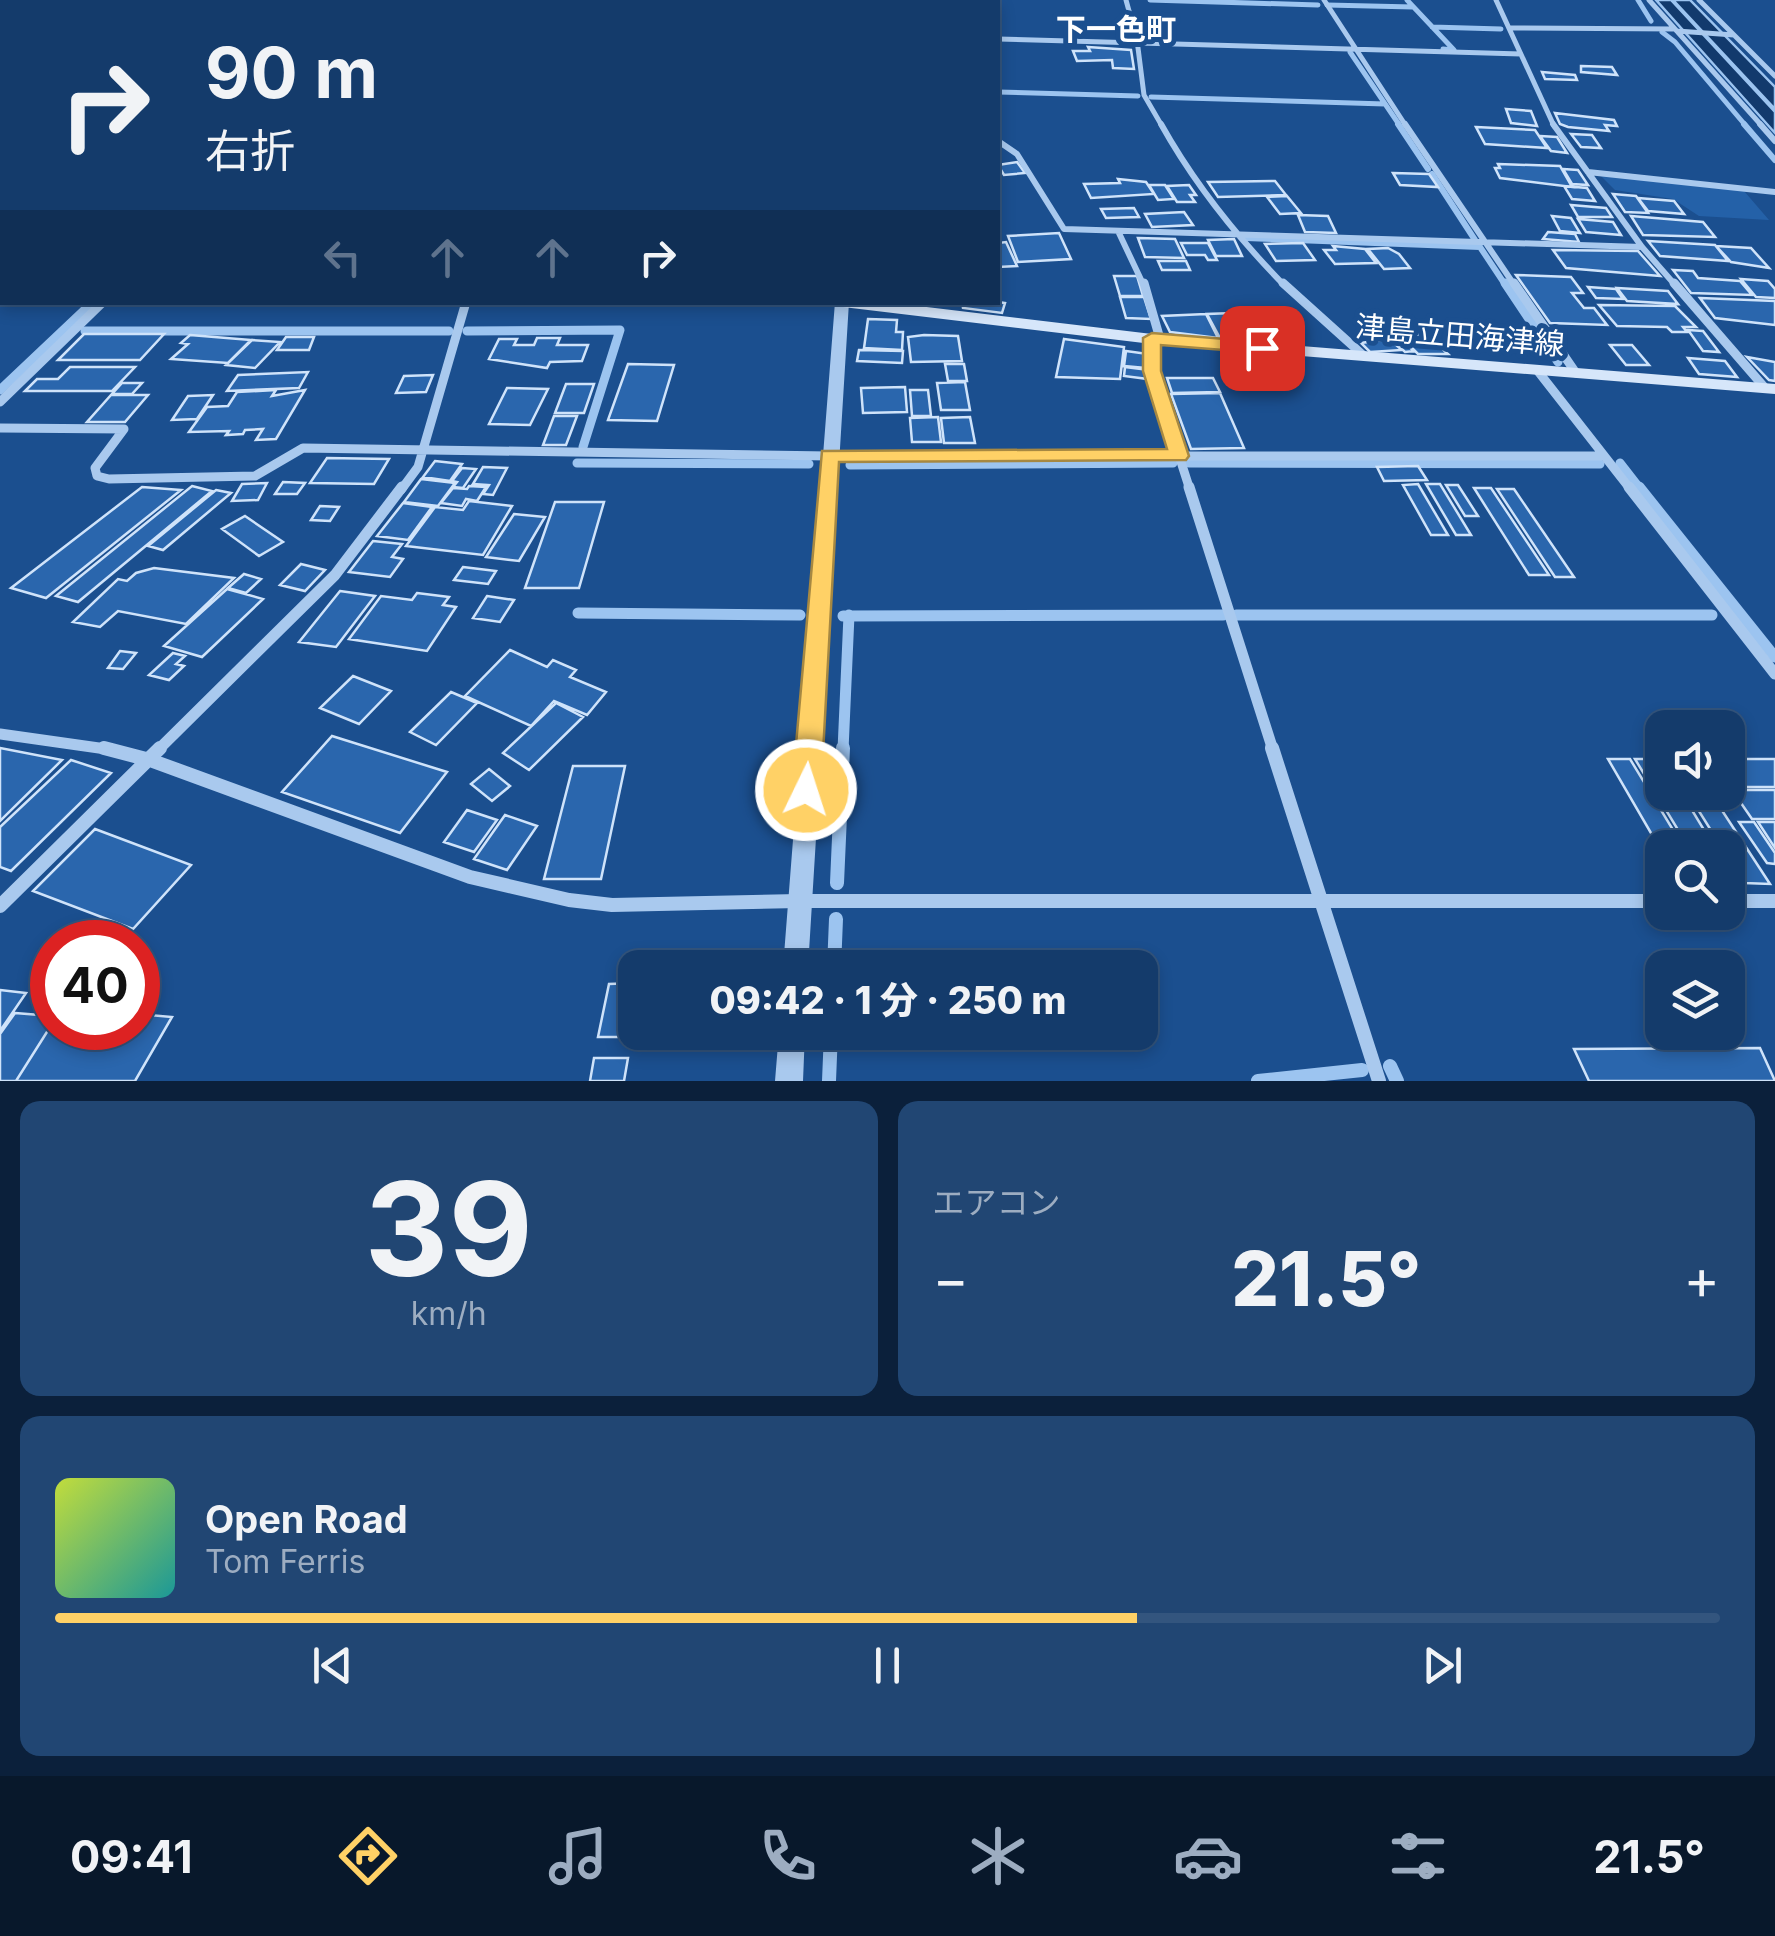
<!DOCTYPE html>
<html lang="ja">
<meta charset="utf-8">
<style>
body{margin:0;font-family:Inter,"Noto Sans JP",sans-serif;background:#214673;color:#f1f3f6;height:100vh;display:flex;flex-direction:column;font-size:38px;white-space:nowrap}
*{box-sizing:border-box;margin:0}
p{font-size:32px;color:#9dadc1}
.icon{flex:none;width:55px;height:55px;fill:none;stroke:currentColor;stroke-width:2;stroke-linecap:round;stroke-linejoin:round}
.map{position:relative;height:1081px;overflow:hidden}
.sheet{display:flex;flex-direction:column;gap:20px;padding:20px;background:#0b203b;flex:1}
.sheet>*{flex:none}
.banner{position:absolute;left:0px;top:0px;width:1000px;height:305px;box-shadow:0 5px 15px #0003,0 0 0 2px #33557e;background:#143b6b;color:#f1f3f6;overflow:hidden}
.fabs{position:absolute;left:1645px;top:710px;display:grid;gap:20px}
.fabs a{display:grid;place-items:center;width:100px;height:100px;border-radius:20px;background:#143b6b;box-shadow:0 5px 15px #0003,0 0 0 2px #33557e;font-size:50px}
.speed{position:absolute;left:30px;top:920px;display:flex;gap:20px;font-size:50px;font-weight:700;text-align:center}
.speed>*{display:grid;place-content:center;width:130px;height:130px;border-radius:50%;background:#143b6b;box-shadow:0 5px 15px #0003,0 0 0 2px #33557e;line-height:1}
.speed .limit{border:15px solid #d22;background:#fff;color:#111}
.pin{position:absolute;display:grid;place-items:center;width:85px;height:85px;color:#fff;margin:-42px;border-radius:20px;box-shadow:0 5px 15px #0006}
.me{position:absolute;width:110px;margin:-55px;rotate:4deg;stroke-linejoin:round;filter:drop-shadow(0 0 8px #0008)}
.turn{display:flex;align-items:center;gap:35px;height:210px;padding:0 40px;font-size:45px}
.turn .icon{width:130px;height:130px;stroke-width:2.5}
.turn b{display:block;font-size:70px;line-height:85px}
.lanes{display:flex;align-items:center;height:95px;padding:0 40px;background:#0003;justify-content:center;gap:50px;direction:ltr}
.lanes .off{opacity:.35}
.big{font-size:75px;font-weight:800;line-height:1.1}
.sheet .widget{flex:1;display:flex;flex-direction:column;justify-content:center;gap:15px;min-width:0;padding:0 35px;border-radius:20px;background:#214673}
.sheet .dial{align-items:center;gap:0}
.dial b{font-size:130px;line-height:1}
.song{display:flex;align-items:center;gap:30px}
.cover{width:120px;height:120px;border-radius:15px;background:linear-gradient(135deg,hsl(70 70% 55%),hsl(180 70% 35%))}
.played{height:10px;border-radius:5px;background:linear-gradient(90deg,#ffd166 65%,#33557e 65%)}
.keys{display:flex;justify-content:space-around;direction:ltr}
.heat{display:flex;justify-content:space-between;align-items:center;font-size:55px;direction:ltr}
.sheet .tiles{flex:1;display:grid;gap:20px;grid-template-columns:1fr 1fr}
.widget:last-child{grid-column:span 2}
.trip{position:absolute;left:618px;top:950px;width:540px;height:100px;border-radius:20px;background:#143b6b;box-shadow:0 5px 15px #0003,0 0 0 2px #33557e;font-weight:800;line-height:100px;text-align:center}
.tab-bar{display:flex;height:160px;justify-content:space-around;align-items:center;background:#08182b;color:#9dadc1}
.tab-bar .icon{width:70px;height:70px}
.tab-bar .on{color:#ffd166}
.tab-bar b{font-size:45px;color:#f1f3f6}
.map>svg:first-child{display:block}
.green{fill:#2461a8}
.water{fill:#123a6d;stroke:#9cc4f0;stroke-width:2.5}
.lines{fill:none;stroke-linecap:round;stroke-linejoin:round}
.stream-far4{stroke:#9cc4f0;stroke-width:5}
.stream-far3{stroke:#9cc4f0;stroke-width:6}
.stream-far2{stroke:#9cc4f0;stroke-width:9}
.stream-far1{stroke:#9cc4f0;stroke-width:11}
.stream{stroke:#9cc4f0;stroke-width:14}
.building{fill:#2a66ad;stroke:#cfe3fa;stroke-width:2.5}
.minor-far4{stroke:#a9c9ee;stroke-width:5}
.minor-far3{stroke:#a9c9ee;stroke-width:6}
.minor-far2{stroke:#a9c9ee;stroke-width:9}
.minor-far1{stroke:#a9c9ee;stroke-width:11}
.minor{stroke:#a9c9ee;stroke-width:14}
.tertiary{fill:#a9c9ee;fill-rule:evenodd}
.secondary{fill:#d6e6fa;fill-rule:evenodd}
.route{fill:#ffd166;stroke:#a68842;stroke-width:2.5}
.labels{text-anchor:middle;stroke-width:10;stroke-linejoin:round;paint-order:stroke}
.far-quarter-label{font-size:30px;font-weight:bold;fill:#fff;stroke:#1b4f8f}
.street-label{font-size:30px;fill:#fff;stroke:#1b4f8f}
</style>
<div class="map">
<svg width="1775" height="1081" viewBox="0 0 1775 1081">
<rect width="100%" height="100%" fill="#1b4f8f"/>
<path class="green" d="M1600,175l144,16 25,29 -70,-4 -26,-17 -58,-9z"/>
<path class="water" d="M1656,0h15l104,112v21z
M1673,0h17l85,87v22z"/>
<g class="lines">
<path class="stream-far4" d="M1150,0l168,5
M1407,0l47,50 -11,-1
M1638,0l13,21
M271,2l4,-2
M1327,5l86,2
M1432,27l69,2
M1662,32l13,10 71,84
M1350,52l50,74
M998,92l140,4
M1151,97l234,7"/>
<path class="stream-far3" d="M1398,124l30,45
M1744,124l31,36
M1432,174l43,66
M1246,238l234,9 26,39"/>
<path class="stream-far2" d="M1505,283l53,79
M85,331h364
M467,331l153,-1 -37,117
M0,390l93,-88
M577,463l232,1
M1189,463l411,1
M1620,463l21,27
M850,465l323,-2"/>
<path class="stream-far1" d="M1639,487l136,170
M578,613l222,2
M1236,615h476
M843,616l380,-1
M843,750l6,-135"/>
<path class="stream" d="M837,883l6,-135
M834,968l2,-49
M1390,1066l7,15
M829,1081l2,-49
M1258,1081l104,-11"/>
</g>
<path class="building" d="M1088,47l43,3 3,19 -21,-1 -1,-8 -35,1 -4,-10h17z
M1581,66l31,1 5,8 -36,-3z
M1542,72l33,3 2,5 -32,-1z
M1506,109l25,2 6,15 -26,-3z
M1555,113l59,7 3,6 -12,-1 4,6 -41,-4 -8,-3z
M1476,127l59,3 12,18 -62,-4z
M1571,134l21,1 9,13 -20,-1z
M1540,136l17,1 10,16 -16,-2z
M1017,162l8,11 -21,2 -6,-10z
M1498,164l62,2 12,21 -72,-9 -5,-10h5z
M1563,169l15,1 10,15 -16,-1z
M1393,173l36,1 9,13 -38,-2z
M1118,179l28,3 8,12 -63,4 -7,-14 36,-1z
M1275,181l11,14 -68,2 -10,-15z
M1149,185h16l9,14 -16,1z
M1189,185l7,10h-6l5,7h-18l-10,-16z
M1564,186l23,2 8,13 -23,-2z
M1613,194l23,2 12,17 -23,-1z
M1287,196l14,17 -21,1 -13,-17z
M1638,198l36,3 10,13 -36,-3z
M1571,205l35,3 6,9h-34z
M1134,208l5,9 -33,1 -5,-9z
M1184,212l9,13 -41,2 -7,-13z
M1298,215l30,1 8,17 -31,-1z
M1552,216l19,2 9,15 -20,-2z
M1631,216l72,6 12,15 -72,-2z
M1578,219l35,3 8,13 -35,-3z
M1548,232l27,2 4,8 -36,-3z
M1059,233l12,26 -53,3 -10,-26z
M1138,238l37,1 9,19 -39,-1z
M1234,239l8,17h-26l-8,-16z
M1648,241l67,4 13,16 -68,-5z
M1006,242l11,24 -19,1v-24z
M1181,243h27l9,17h-9l-3,-5h-18z
M1303,243l12,17 -39,1 -11,-17z
M1333,246l32,3 11,14 -41,1 -11,-14h12z
M1716,246l35,2 18,20 -38,-6z
M1388,248l11,6 11,14 -26,1 -16,-20z
M1553,250l85,1 22,25 -94,-8z
M1158,261h28l4,9h-28z
M1673,270l20,1 5,7 42,3 12,14 -61,-2z
M1516,275l55,2 12,16h-11l12,15h10l13,17 -57,-2z
M1114,276h23l6,20h-23z
M1741,279l27,2 7,8v9l-19,-1z
M1588,287l28,2 7,10 -27,-1z
M1617,288l51,3 10,13 -51,-3z
M1120,297h24l7,22 -25,-1z
M1700,298l75,3v24l-60,-7z
M962,302h36l7,1 -3,10 -39,-5z
M1599,305l76,1 21,21h-13l4,5h-15l-5,-5 -50,-1z
M1277,308l16,19 -41,5 -16,-20z
M1234,313l14,24 -28,1 -13,-24z
M1206,314l12,24 -48,-6 -8,-16z
M868,319l29,1 -1,12h7l-1,18 -38,-2z
M1688,330l15,1 16,21 -16,-1z
M84,334h80l-24,26h-82z
M1423,334l10,9 -25,3 6,5 -9,1 -15,-14z
M190,335l61,5 -23,23 -57,-4 17,-15 -7,-1z
M924,335l34,1 4,25 -51,1 -3,-25z
M286,337h28l-5,13h-32z
M537,338h23l-3,7h31l-6,16 -32,1 -3,6 -58,-9 10,-20h18l-3,6h20z
M1064,339l60,8 -4,32 -64,-2z
M1389,339l13,11 -32,2 -9,-9z
M252,340l28,2 -25,26 -29,-3z
M1436,343l12,11h-30l-7,-7z
M1610,345h22l17,20h-23z
M859,350l44,1 -1,12 -45,-2z
M1126,351l22,3 -2,14 -22,-2z
M1747,357l28,5v19l-6,-1z
M1688,358l37,3 12,16 -38,-3z
M628,364l46,1 -17,56 -49,-1z
M945,364h19l3,17h-19z
M70,367h65l-23,24h-87l12,-12h21z
M1125,367l24,3 -1,9 -24,-3z
M308,372l-9,16 -72,3 11,-16z
M433,375l-7,17 -30,1 8,-17z
M1167,378h46l7,14 -48,1z
M965,382l5,28h-29l-4,-27z
M122,383h20l-10,11h-20z
M566,384h28l-10,29h-29z
M905,387l2,25 -44,1 -2,-25z
M507,388l41,1 -18,36 -41,-1z
M276,390l-4,6 33,-6 -29,49 -20,1 7,-11 -18,1 -2,4 -17,1 3,-4 -40,1 18,-25 21,-1 9,-14z
M910,390h18l3,26h-19z
M1220,393l24,55 -53,1 -20,-55z
M111,395h37l-23,27h-38z
M213,395l-16,24 -25,1 16,-24z
M554,416h23l-11,29h-23z
M938,417l3,25h-29l-2,-24z
M970,417l5,26h-31l-3,-25z
M327,458l62,1 -15,25 -64,-1z
M435,461l27,3 -12,17 -27,-4z
M1418,466l9,14 -43,1 -7,-14z
M483,467l24,1 -14,27 -10,-1 6,-9 -16,-1z
M462,468l14,1 -13,19 -10,-1 4,-5 -5,-1z
M421,479l34,4 -17,23 -34,-4z
M283,482l22,1 -8,11h-22z
M267,483l-9,17 -26,1 10,-17z
M1418,484l30,51h-17l-28,-50z
M1426,484h14l31,51h-15z
M1446,485h12l20,31h-13z
M192,486l20,5 -134,111 -22,-6z
M469,486l17,1 -9,14 -11,-2 -4,7 -21,-3 12,-15 14,1z
M142,487l39,3 -135,108 -35,-10z
M1474,488h17l58,87h-20z
M1497,489h17l60,88h-19z
M216,490l15,3 -68,57 -15,-4z
M469,501l43,5 -29,49 -77,-9 29,-39 28,3z
M555,502h49l-25,86h-54z
M403,503l29,4 -24,33 -31,-4z
M320,506l19,1 -9,14 -19,-1z
M514,514l31,3 -26,44 -33,-4z
M245,516l38,26 -24,14 -37,-27z
M373,541l29,3 -10,13 11,2 -13,18 -41,-5z
M301,564l24,6 -20,21 -25,-6z
M463,567l33,4 -8,13 -34,-4z
M154,568l80,10 -48,46 -68,-13 -18,16 -27,-5 45,-43 9,2 9,-8z
M244,574l17,5 -15,14 -18,-5z
M227,589l36,10 -61,58 -38,-11z
M340,591l35,5 -39,51 -37,-5z
M417,593l32,4 -6,8 13,2 -29,44 -78,-12 32,-43 31,4z
M487,596l27,4 -14,22 -27,-4z
M510,650l37,17 6,-7 23,10 -6,7 36,15 -19,23 -33,-14 -23,25 -66,-30z
M120,651l16,2 -13,16 -15,-1z
M173,653l12,3 -9,8 8,2 -15,14 -20,-5z
M353,676l38,15 -32,33 -39,-16z
M451,692l26,11 -41,42 -26,-13z
M556,703l27,14 -54,53 -26,-17z
M332,736l115,36 -47,61 -118,-41z
M0,748l62,12 -62,61z
M1608,759h22l54,89h-22v4z
M1635,759h24l3,33h19l34,56h-26z
M1728,759h47v28h-45z
M71,760l40,13 -100,98 -11,-4v-40z
M573,766h52l-24,113h-57z
M489,769l21,17 -18,15 -21,-17z
M1732,790h43v29h-23z
M1687,792h23l60,92 -26,-1 -16,-27v-8h-6z
M467,810l30,10 -23,32 -30,-10z
M505,815l32,11 -30,44 -33,-11z
M1739,822h15l21,31v11l-8,-1z
M1758,822h17v26z
M95,829l96,36 -58,64 -100,-38z
M635,983l2,54h-39l11,-53z
M0,990l26,3 -26,38z
M15,1013l37,3v8l-36,57h-16v-47z
M138,1014l34,3 -37,64h-119l36,-57v4h86z
M1760,1048l15,33h-186l-15,-32z
M594,1058h34l-4,23h-34z"/>
<g class="lines">
<path class="minor-far4" d="M1126,0l11,40 7,55 18,31
M1324,0l82,126
M1496,0l58,126
M1649,0l113,126
M1699,0l76,76
M51,2l5,-2
M1509,28l166,1
M1677,31l57,4
M998,39l523,15"/>
<path class="minor-far3" d="M1161,124c34,61 75,112 124,162
M1405,124l110,162
M1553,124l89,123 34,39
M1760,124l15,17
M998,141l19,13 47,75 578,18
M1588,172l187,20
M1118,231l26,55"/>
<path class="minor-far2" d="M1144,283l16,56
M1283,283l81,73
M1514,283l62,90
M1674,283l91,105
M1152,339v32l38,119
M1537,370l94,120
M0,402l103,-100
M0,428l124,1 -29,39 2,8 12,3 146,-3 48,-28 526,8h775
M401,490l17,-23 48,-165"/>
<path class="minor-far1" d="M1189,487l84,263
M1629,487l146,187
M0,734l113,16
M158,750l177,-175 67,-88"/>
<path class="minor" d="M104,748l46,12 320,117 99,23 43,5 187,-4h863
M1272,748l107,333
M1728,901h47
M0,906l160,-158"/>
<path class="tertiary" d="M835,302h14l-41,666h-25z
M779,1032h26l-2,49h-28z"/>
<path class="secondary" d="M0,193l2,1v8l-2,-1z
M836,302h49l267,32 623,50v10l-623,-50 -309,-37z"/>
</g>
<path class="route" d="M1152,333l110,9 9,6 -9,5 -101,-8v26l28,85 -3,4 -347,2 -18,328 -4,8 -11,4 -10,-4 -4,-8 30,-339 345,-2 -24,-78v-33z"/>
<g class="labels">
<g class="far-quarter-label">
<text x="1116" y="40">下一色町</text>
</g>
<g class="street-label">
<text transform="translate(1460 336) rotate(5)" y="10">津島立田海津線</text>
</g>
</g>
</svg>
<div class="fabs">
<a><svg class="icon" aria-label="sound" viewBox="0 0 24 24"><path d="M4 9h4l5-4v14l-5-4H4zM17 9q2 3 0 6"/></svg></a>
<a><svg class="icon" aria-label="search" viewBox="0 0 24 24"><circle cx="10" cy="10" r="6"/><path d="M15 15l6 6"/></svg></a>
<a><svg class="icon" aria-label="layers" viewBox="0 0 24 24"><path d="M12 4l9 5-9 5-9-5zM3 14l9 5 9-5"/></svg></a>
</div>
<div class="speed"><div class="limit">40</div></div>
<div class="pin" style="left:1262px;top:348px;background:#d93025"><svg class="icon" aria-label="arrive" viewBox="0 0 24 24"><path d="M6 21V4h12l-3 4 3 4H6"/></svg></div>
<svg class="me" style="left:806px;top:790px" viewBox="-20 -20 40 40"><circle r="17" fill="#ffd166" stroke="#fff" stroke-width="3"/><path d="M0-11L8 9 0 5-8 9z" fill="#fff"/></svg>
<div class="trip">09:42 · 1 分 · 250 m</div>
<div class="banner">
<div class="turn"><svg class="icon" aria-label="right" viewBox="0 0 24 24"><path d="M7 20v-9h11M14 6l5 5-5 5"/></svg><div><b>90 m</b>右折</div></div>
<div class="lanes"><svg class="icon off" aria-label="left" viewBox="0 0 24 24"><path d="M17 20v-9H6M10 6l-5 5 5 5"/></svg><svg class="icon off" aria-label="ahead" viewBox="0 0 24 24"><path d="M12 20V5M6 11l6-6 6 6"/></svg><svg class="icon off" aria-label="ahead" viewBox="0 0 24 24"><path d="M12 20V5M6 11l6-6 6 6"/></svg><svg class="icon" aria-label="right" viewBox="0 0 24 24"><path d="M7 20v-9h11M14 6l5 5-5 5"/></svg></div>
</div>
</div>
<section class="sheet">
<div class="tiles">
<div class="widget dial"><b>39</b><p>km/h</p></div>
<div class="widget"><p>エアコン</p>
<div class="heat"><a>−</a><b class="big">21.5°</b><a>+</a></div>
</div>
<div class="widget">
<div class="song"><i class="cover"></i><div><b>Open Road</b><p>Tom Ferris</p></div></div>
<div class="played"></div>
<div class="keys"><svg class="icon" aria-label="previous" viewBox="0 0 24 24"><path d="M18 5L8 12l10 7zM5 5v14"/></svg><svg class="icon" aria-label="pause" viewBox="0 0 24 24"><path d="M8 5v14M16 5v14"/></svg><svg class="icon" aria-label="next" viewBox="0 0 24 24"><path d="M6 5l10 7-10 7zM19 5v14"/></svg></div>
</div>
</div>
</section>
<nav class="tab-bar">
<b>09:41</b>
<svg class="icon on" aria-label="directions" viewBox="0 0 24 24"><path d="M12 3l9 9-9 9-9-9zM9 14v-3h6M13 9l2 2-2 2"/></svg>
<svg class="icon" aria-label="music" viewBox="0 0 24 24"><path d="M9 18V5l10-2v13"/><circle cx="6" cy="18" r="3"/><circle cx="16" cy="16" r="3"/></svg>
<svg class="icon" aria-label="phone" viewBox="0 0 24 24"><path d="M5 4h4l2 5-3 2q2 4 5 5l2-3 5 2v4C11 20 4 13 5 4z"/></svg>
<svg class="icon" aria-label="climate" viewBox="0 0 24 24"><path d="M12 3v18M4 7l16 10M4 17L20 7"/></svg>
<svg class="icon" aria-label="car" viewBox="0 0 24 24"><path d="M5 17H2v-5l4-1 3-4h7l3 4 3 1v5h-3M9 17h6M6 11h13"/><circle cx="7" cy="17" r="2"/><circle cx="17" cy="17" r="2"/></svg>
<svg class="icon" aria-label="filters" viewBox="0 0 24 24"><path d="M4 7h16M4 17h16"/><circle cx="9" cy="7" r="2"/><circle cx="15" cy="17" r="2"/></svg>
<b>21.5°</b>
</nav>
